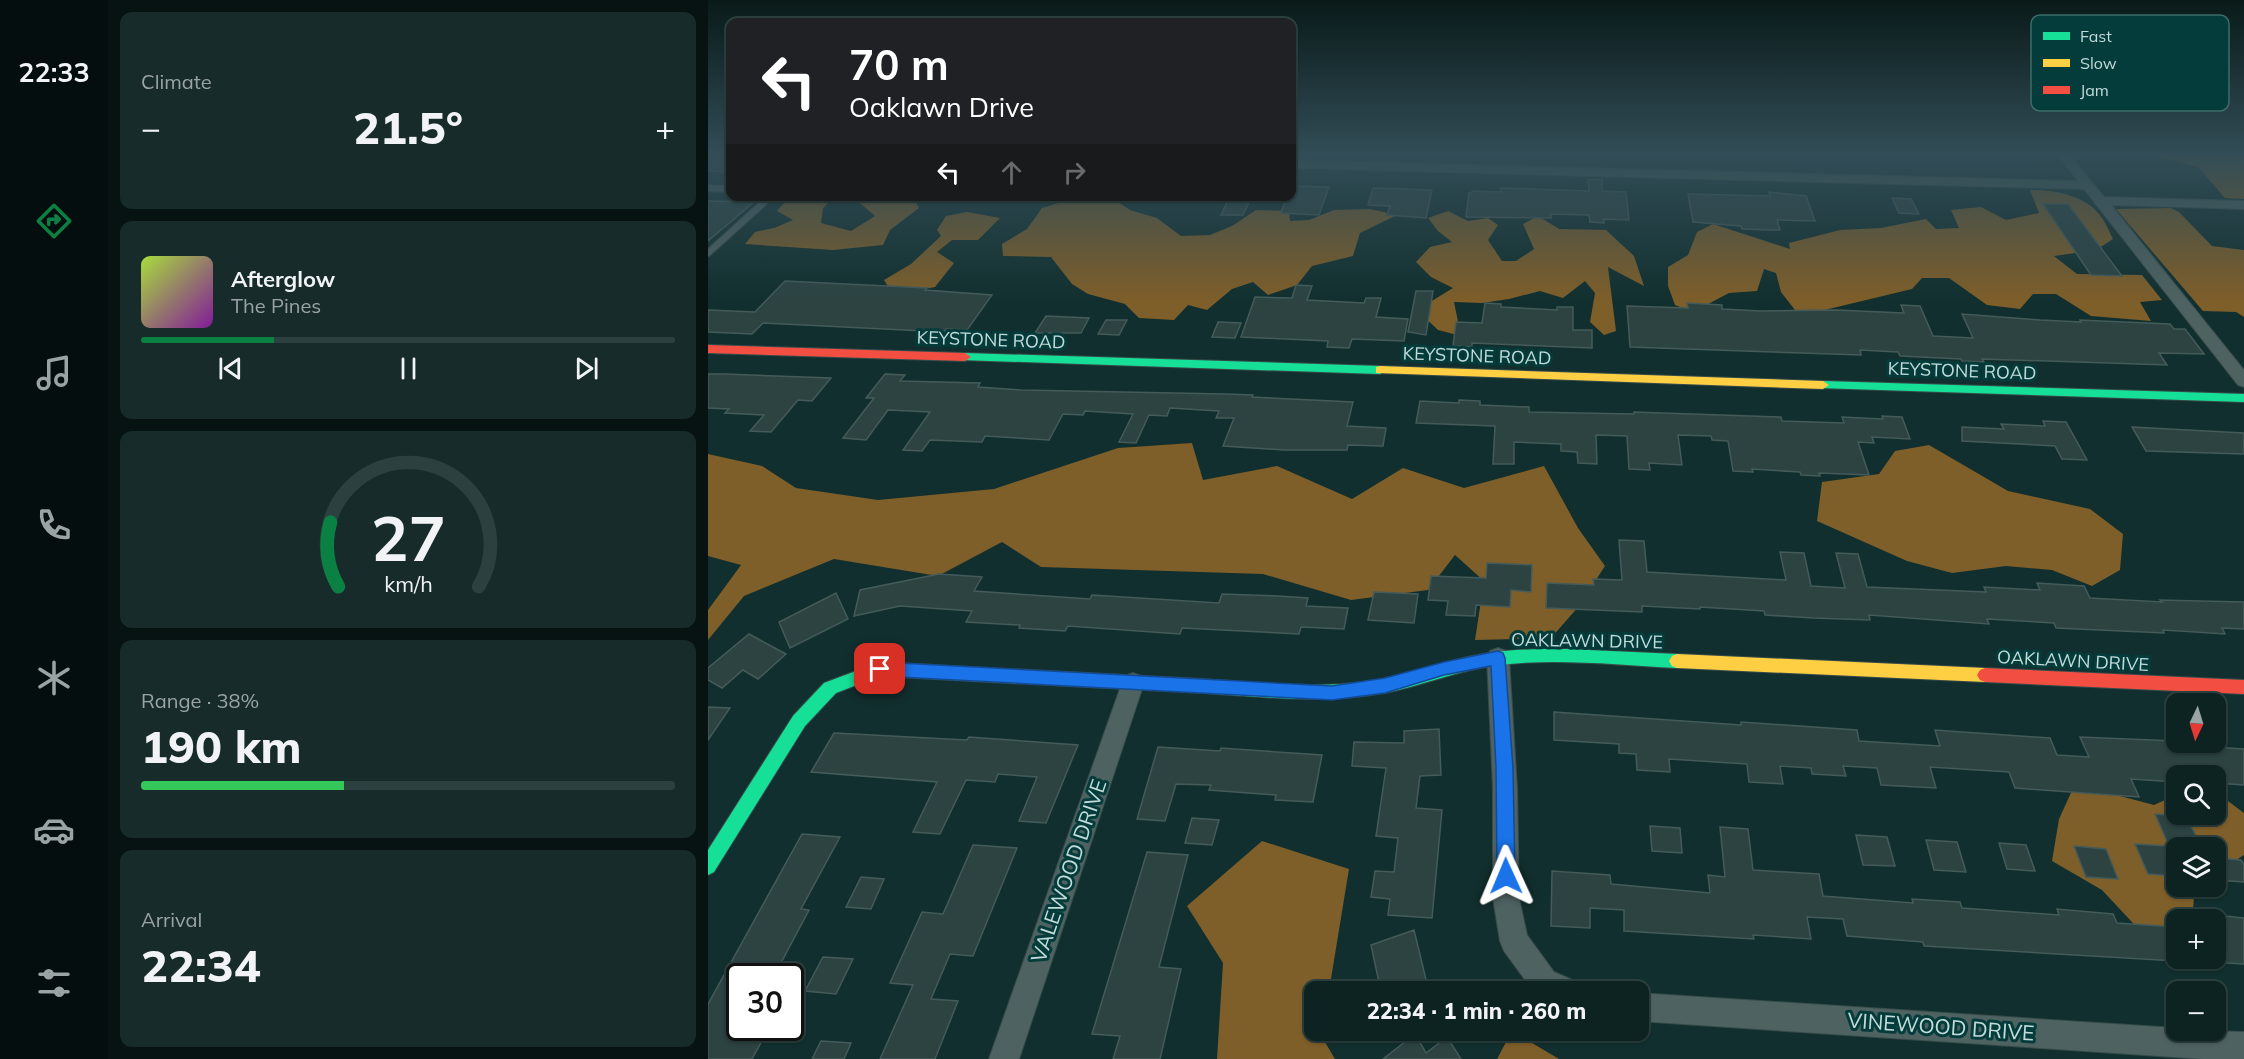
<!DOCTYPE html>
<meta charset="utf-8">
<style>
body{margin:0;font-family:Mulish,sans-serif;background:#162b2a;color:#f1f3f6;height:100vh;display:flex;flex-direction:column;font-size:22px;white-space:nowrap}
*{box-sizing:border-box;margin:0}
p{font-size:20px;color:#9aa4a5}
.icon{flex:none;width:33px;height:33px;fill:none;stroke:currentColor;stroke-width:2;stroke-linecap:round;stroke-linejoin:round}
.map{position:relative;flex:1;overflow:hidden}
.panel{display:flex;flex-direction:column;gap:12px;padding:12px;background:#071313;width:600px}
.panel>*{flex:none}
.guide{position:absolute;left:18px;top:18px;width:570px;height:183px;border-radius:12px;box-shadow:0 2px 4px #0004,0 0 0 2px #2d4040;background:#202124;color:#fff;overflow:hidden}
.needle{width:39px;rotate:184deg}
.buttons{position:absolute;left:1458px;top:693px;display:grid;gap:12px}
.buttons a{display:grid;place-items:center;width:60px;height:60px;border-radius:12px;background:#0d2322;box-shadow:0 2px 4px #0004,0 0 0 2px #2d4040;font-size:30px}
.speed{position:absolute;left:18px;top:963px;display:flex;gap:12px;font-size:30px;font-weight:700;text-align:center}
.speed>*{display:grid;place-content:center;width:78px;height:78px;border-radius:50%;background:#0d2322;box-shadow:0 2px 4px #0004,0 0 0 2px #2d4040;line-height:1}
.speed .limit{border:3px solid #111;border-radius:9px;background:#fff;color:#111}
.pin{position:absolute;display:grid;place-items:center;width:51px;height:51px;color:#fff;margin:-26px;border-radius:12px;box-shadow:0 3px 9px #0006}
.me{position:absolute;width:66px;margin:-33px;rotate:359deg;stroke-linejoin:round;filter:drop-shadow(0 0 4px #0008)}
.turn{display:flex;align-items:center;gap:21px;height:126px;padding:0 24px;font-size:27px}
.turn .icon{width:78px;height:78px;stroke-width:2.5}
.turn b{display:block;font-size:42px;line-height:51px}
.lanes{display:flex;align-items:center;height:57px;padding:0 24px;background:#0003;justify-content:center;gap:30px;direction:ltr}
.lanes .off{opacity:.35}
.big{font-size:45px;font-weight:800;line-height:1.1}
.panel .card{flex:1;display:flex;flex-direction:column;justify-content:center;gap:9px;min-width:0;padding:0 21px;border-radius:12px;background:#162b2a}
.panel .dial{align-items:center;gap:0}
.dial svg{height:156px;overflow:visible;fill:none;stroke:#2d4040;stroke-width:7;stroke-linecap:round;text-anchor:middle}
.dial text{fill:#f1f3f6;stroke:none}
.song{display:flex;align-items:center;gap:18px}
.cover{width:72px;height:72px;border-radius:9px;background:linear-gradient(135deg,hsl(80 70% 55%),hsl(290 70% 35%))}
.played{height:6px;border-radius:3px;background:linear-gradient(90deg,#0b8043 25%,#2d4040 25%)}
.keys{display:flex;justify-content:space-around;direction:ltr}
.heat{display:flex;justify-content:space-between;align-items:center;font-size:33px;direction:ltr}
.charge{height:9px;border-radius:4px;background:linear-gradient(90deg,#34c759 38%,#2d4040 0)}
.trip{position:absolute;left:596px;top:981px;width:345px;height:60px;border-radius:12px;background:#0d2322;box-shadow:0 2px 4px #0004,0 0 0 2px #2d4040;font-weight:800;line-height:60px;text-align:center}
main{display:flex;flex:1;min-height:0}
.menu{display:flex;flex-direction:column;width:108px;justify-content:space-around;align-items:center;background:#050e0e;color:#9aa4a5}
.menu .icon{width:42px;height:42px}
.menu .on{color:#0b8043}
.menu b{font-size:27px;color:#f1f3f6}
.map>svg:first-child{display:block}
.forest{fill:#7e5e29}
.building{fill:#2c4342;stroke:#445b5a;stroke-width:1.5}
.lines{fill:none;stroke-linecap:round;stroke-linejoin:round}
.lane-casing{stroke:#364b4a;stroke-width:8}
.street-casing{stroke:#364b4a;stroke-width:2}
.fast-casing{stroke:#364b4a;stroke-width:2}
.slow-casing{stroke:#364b4a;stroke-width:2}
.jam-casing{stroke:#364b4a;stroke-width:2}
.lane{stroke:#4e6261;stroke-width:6}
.street{fill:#4e6261;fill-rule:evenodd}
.fast{fill:#16e098;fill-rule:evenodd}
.slow{fill:#ffcf43;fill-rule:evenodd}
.jam{fill:#f24e42;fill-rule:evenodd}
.route{fill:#1a73e8;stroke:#114b97;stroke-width:1.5}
.labels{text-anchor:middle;stroke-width:6;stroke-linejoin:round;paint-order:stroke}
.street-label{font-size:18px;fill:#c2dbd9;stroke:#043c3b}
.near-street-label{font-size:21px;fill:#c2dbd9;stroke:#043c3b}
.key{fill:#043c3b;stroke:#3d6c6a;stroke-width:1.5}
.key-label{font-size:16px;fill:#c2dbd9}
</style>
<main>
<nav class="menu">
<b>22:33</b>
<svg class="icon on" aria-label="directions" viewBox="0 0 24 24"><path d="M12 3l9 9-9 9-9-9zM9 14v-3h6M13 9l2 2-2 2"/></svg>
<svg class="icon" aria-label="music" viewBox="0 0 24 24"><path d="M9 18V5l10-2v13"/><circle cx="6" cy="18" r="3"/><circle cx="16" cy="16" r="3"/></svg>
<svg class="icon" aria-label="phone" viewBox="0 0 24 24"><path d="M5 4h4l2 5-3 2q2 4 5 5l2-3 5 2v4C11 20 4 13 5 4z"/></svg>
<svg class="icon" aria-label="climate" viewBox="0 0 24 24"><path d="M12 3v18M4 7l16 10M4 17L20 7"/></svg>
<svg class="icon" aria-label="car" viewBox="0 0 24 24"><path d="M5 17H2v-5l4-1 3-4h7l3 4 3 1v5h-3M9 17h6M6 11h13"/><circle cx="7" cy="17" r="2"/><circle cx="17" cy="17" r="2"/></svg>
<svg class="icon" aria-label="filters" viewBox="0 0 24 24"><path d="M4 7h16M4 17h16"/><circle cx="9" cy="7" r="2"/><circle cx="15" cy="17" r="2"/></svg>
</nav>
<section class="panel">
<div class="card"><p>Climate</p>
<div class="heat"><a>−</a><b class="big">21.5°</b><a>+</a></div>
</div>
<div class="card">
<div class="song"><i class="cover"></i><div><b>Afterglow</b><p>The Pines</p></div></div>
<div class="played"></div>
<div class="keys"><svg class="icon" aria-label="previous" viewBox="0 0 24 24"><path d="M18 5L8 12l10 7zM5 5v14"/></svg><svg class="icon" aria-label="pause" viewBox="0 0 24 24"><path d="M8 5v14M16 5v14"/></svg><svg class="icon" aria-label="next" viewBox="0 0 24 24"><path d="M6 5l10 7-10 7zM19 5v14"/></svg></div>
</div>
<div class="card dial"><svg viewBox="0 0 100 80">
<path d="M14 69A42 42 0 1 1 86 69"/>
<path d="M14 69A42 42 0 0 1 10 36" stroke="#0b8043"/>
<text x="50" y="56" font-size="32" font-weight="700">27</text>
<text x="50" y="72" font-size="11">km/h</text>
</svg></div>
<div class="card"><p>Range · 38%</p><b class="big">190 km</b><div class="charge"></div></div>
<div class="card"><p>Arrival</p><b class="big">22:34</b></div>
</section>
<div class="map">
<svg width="1536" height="1059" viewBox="0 0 1536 1059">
<rect width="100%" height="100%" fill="#112f2e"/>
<path class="forest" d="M1438,154h98v45l-19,-1 -27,-31z
M1322,190c21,-1 55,5 69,24 6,7 10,17 14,25l-17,11 -42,6 23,18 65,1 20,25 -22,2 11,19 -60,-5 -35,-22h-23l-13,15 -33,-4 -38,-27h-27l-10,11 -100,24 -17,-3 -14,-18 -5,-19 -12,-4 -7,22 -28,2 -36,19 -18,-7 -7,-19v-19l20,-12 9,-23 16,-8 77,25 -1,-6 51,-13 41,-2 45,-9 10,10 23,-1 -8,-18 30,-3 25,13 33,-7z
M81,197h45l-11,11 -2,15 30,8 24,-15 -15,-13 12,-6h41l6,11 -29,22 -7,15 -50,5 -88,-6 10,-12 19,-4 19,-8 -16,-9z
M403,197l19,13 27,8 24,18 29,-1 22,-9 24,-16 33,1 1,10 19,-1 25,-10 36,-1 27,6 -37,18 -7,23 -41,10 -15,19 -29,10 -15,-13 -21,7 -25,21 -19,-5 -14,15 -35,-2 -14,-14 -37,-10 -16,-10 -21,-27 -48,-1 -1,-12 25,-15 15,-21 32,-10z
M1463,208l8,4 33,34 32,4v67l-8,-5 -33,-1 -87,-102z
M740,211l20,10 20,-3 10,7 -10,15 14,21h14l18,-12 -11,-25 15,-8 21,13 47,1 28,26 10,30 -36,-19 8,64 -12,4 -14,-13 5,-29 -10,-12 -22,17 -23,-7 -31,8 -27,4 -28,-1 7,34 -23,-6 -21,-20 36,-22 -22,-11 -15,-15 14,-15 22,-5 -14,-11 -10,-13z
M259,212l33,6 -22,22h-26l-15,12 17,11 -19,24 -42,8 -9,-15 27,-16 30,-28 -4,-6 9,-14z
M484,443l11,37 74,-14 75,33 51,-31 61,20 80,-22 34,62 27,38 -26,40 -28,32 -76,2 9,-59 -29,-26 -27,35 -77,10 -88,-26 -222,-7 -39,-25 -64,34 -104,-17 -90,37 -36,44v-30l33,-45 -33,-9v-102l54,12 34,22 82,12 116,-11 124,-41z
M1221,445l79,46 82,18 33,25 -3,36 -28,16 -40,-16 -46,-4 -54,7 -45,-12 -90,-40 5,-39 57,-8 16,-23z
M1367,784l79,21 22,-10v19h40v-22l28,21v42l-28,18v-25h-40v38l19,1 -3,32 -16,1v19l-31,-3 -43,-46 -50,-29 7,-42z
M554,841l87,28 -20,122 -15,1v38l9,1 -1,6 13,22h-118l6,-96 -36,-57z
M804,1031l47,28h-62z"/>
<path class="building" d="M0,154h22v18l-22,-1z
M894,179v12l24,1 3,28 -25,-1v4l-14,-1 -1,-7 -38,-1v4l-85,-1 3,-24 5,-2 27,1v-4l88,3 -1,-11z
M588,186l33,1 -10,28 -38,-2 6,-17h5z
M665,188l59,2 -6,28 -39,-3 3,-9 -22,-1z
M1061,192l37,4 9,25 -38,-1 3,10h-10l-28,-1 -1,-3 -48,-4 -5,-28 82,2z
M522,196h22l-9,19h-22z
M1184,198l19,1 8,15 -20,-1z
M0,201l46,1 -46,39z
M1335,204h25l54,72 -31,-1z
M77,281l142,7 -2,2 67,5 -25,35 -21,-1 -2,3 -181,-9 -11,11 -44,-2v-22l47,2z
M588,285l16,1 -5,14 57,3 2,-5h15l-5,19 32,2 -4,22 -52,-2 -3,9 -22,-1 1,-6 -87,-4 14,-40 37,1z
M708,291h17l-7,44 -18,-3z
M777,303l16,1v3l56,3v-3h16v23h19v18l-120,-5v4l-19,-1 3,-24 26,1z
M979,303l35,2v4l38,2 76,-1 68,3 -3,-8 19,1 13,30 40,2 -11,-24 78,6 41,2 -1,-2 90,4 4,5h11l19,25 -45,-1 8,12 -185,-6 2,3 -22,-1 -1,-2 -61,-3 -2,-4 -38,-2 1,5 -231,-8 -3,-41 61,2z
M338,316l43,2 -8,15h-46z
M398,320h21l-8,15 -21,-1z
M510,322l23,1 -6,15 -23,-1z
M0,374h17l106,4 -19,23 -14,-1 -27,32 -21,-1 14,-16 -39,-2 4,-4 -21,-1z
M177,374l20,1 -5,6 80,2 -2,4 43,3 204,4 28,1 -1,2 101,5 -6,24 39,2 -3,18 -35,-1 -1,5h-63l-61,-4 11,-28h-18l3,-7 -49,-3 -3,8 -18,-1 -13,28 -17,-1 14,-28 -48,-3 -2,4 -20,-1 -14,26 -64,-4 -3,6 -52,-2 -8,11 -19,-1 27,-38 -42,-2 -22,30 -23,-2 31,-40h-8z
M751,400l21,1v4l49,2v5l105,2v-2l116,4 31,1 1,4 62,2 -2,-6 41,2 -1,-3 20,1 8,22 -38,-2 2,6 -16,-1 11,33 -50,-2 1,3 -19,-1 -1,-3 -48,-3 1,3 -20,-1 -5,-30 -16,-1 -1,-4 -33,-1 4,30 -33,-2 1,7 -21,-1 -2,-33 -31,-1 1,29 -19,-1 -1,-11 -16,-1v-7l-47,-2v22h-21l2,-38 -79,-3 4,-22 39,2z
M1335,421l23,1 21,38 -25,-1 -7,-13 -93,-5v-14l42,2 -3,-5 44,2z
M1424,427l112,6v21l-98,-3z
M911,540l25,1 3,31 139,8 -6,-28 24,1 7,33 34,2 -9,-35 22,1 9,33 119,5 -2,-5 56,3 -3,-7 47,3 6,12 72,4 -2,-2 84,2v27l-22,-1 3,6 -62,-4 1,3 -108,-5 -2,-5 -67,-4 2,5 -120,-9 1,5 -57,-2 -48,-3 -1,-4 -64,-4v2l-58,-3v6l-96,-4 1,-25 47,2 -1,-6 29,1z
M779,563l45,2 -1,27 -20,-2 -1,17 -34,-2 -1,11 -29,-1 2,-14 -20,-1 3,-24 55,2z
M231,574l43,3 -8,14 116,8 2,-4 127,8 3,-9 56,2 30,2 -2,8 42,2 -4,21 -43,-2 -2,7 -117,-6 -2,6 -112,-8 -3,5 -46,-3 1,-3 -54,-3 6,-11 -72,-5 -46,10 6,-26z
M666,592l44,2 -4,29 -46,-3z
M128,593l12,26 -58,29 -11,-26z
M41,634l37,20 -28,25 -15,-9 -21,18 -14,-8v-12z
M0,707l22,1 -22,32z
M846,712l187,13v-3l116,8 2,11 81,5 -5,-16 115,8 7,17 32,2 -9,-20 96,4 7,4 61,4v36l-28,-2v-7h-40v6l-45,-3 8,18 -124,-9 -6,-16 -79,-5 6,21 -55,-3 -4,-17 -34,-2 3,10 -34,-2 -1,-6 -31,-2 3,18 -34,-2 -2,-18 -78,-5 1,13 -33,-2 -1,-16 -17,-1v-9l-65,-4z
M731,729l2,46 -21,1 -4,32 26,2 -10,108 -44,-3 2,-16 -19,-2 4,-26 19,1 4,-34 -22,-2 10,-68 -34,-2 2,-24 50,1v-12z
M126,733l133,7 2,-3 109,8 -32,78 -27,-2 18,-44 -39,-3 -3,8 -29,-2 -26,54 -27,-2 24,-50 -126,-10z
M450,747l62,4 1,-3 101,7 -9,47 -38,-2 1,-5 -67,-5 2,-5 -35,-1 -11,37 -28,-2z
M1447,814l31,2 14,28 -24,-1v19z
M484,818l27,2 -7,25 -27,-2z
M942,826l30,2 2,25 -30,-2z
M1012,827l28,2 5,41 66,4 4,22 90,7 -1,-4 48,3 2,6 97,7 -2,-6 56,5 4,9 59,4v34l-252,-15 -1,-4 -76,-6 -4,-17 -36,-2 4,22 -58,-4 1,4 -130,-8v-21l-34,-2v20l-39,-2 1,-55 58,4 1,9 99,9 -2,-18 17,2z
M94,834l38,3 -39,72 8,1 -35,66 -34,-3v55h29l-17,31h-44v-55z
M1148,835l31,2 8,29 -32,-1z
M1218,840l31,2 9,30 -32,-2z
M1291,843l27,2 9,26 -28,-2z
M1427,844l32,2 9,21v9l-28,-2z
M265,845l44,3 -44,108 -23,-2 -19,45 27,2 -23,58h-55l33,-74 -23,-2 32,-71 21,2z
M1366,846l32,3 12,30 -32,-2z
M439,852l41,3 -29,112 22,2 -21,90h-47l7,-23 -28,-2z
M1508,858l25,2 3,5v17l-28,-2z
M153,877l23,2 -13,30 -25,-2z
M1508,915l28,3v46l-17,-1 -11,-25z
M706,930l15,62h-48l-10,-47z
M115,957l30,2 -17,35 -31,-3z
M707,1034l11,19 21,-16 14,22h-78z
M113,1041l30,2 -7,16h-32z"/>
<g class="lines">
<defs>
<path id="lane" d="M0,188l22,1
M0,253l63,-57"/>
<path id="street" d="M1349,154h12l35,43 140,4v8l-133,-4 133,165v17l-6,-2 -154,-196 -792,-21v-8l786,21z
M790,648l8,3 3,7 8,130 2,110 8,37 27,37 23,10 4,10h-47l-30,-41 -4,-10 -7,-43v-110l-6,-130 3,-7z
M425,673l8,3 3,7 -125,376h-30l133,-376 3,-7z
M930,993l538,35v2l68,2v27h-40l-566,-38z"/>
<path id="fast" d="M257,353l415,13 6,4 -6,4 -419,-14v-6z
M1115,381l421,13v8l-425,-14 -2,-3z
M858,649l111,5 5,2 3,5 -3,5 -5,2c-59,-3 -119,-10 -178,-3 -39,4 -76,21 -115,28 -60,11 -121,4 -182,0l-5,-2 -3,-5 3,-5 5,-2c53,3 107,10 161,3 41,-5 79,-21 120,-28 27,-5 55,-5 83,-5z
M172,662l72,4 5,2 3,5 -3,5 -5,2 -72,-4 -44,17 -31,33 -91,146 -6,3v-25l85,-134 31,-33z"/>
<path id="slow" d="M672,366l443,15 6,4 -6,4 -447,-16v-6z
M969,654l308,14 5,2 3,5 -3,5 -5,2 -308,-14 -5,-2 -3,-5 3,-5z
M244,666l250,13 5,2 3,5 -3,5 -5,2 -250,-13 -5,-2 -3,-5 3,-5z"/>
<path id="jam" d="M0,345l257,8 6,4 -6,4 -257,-8z
M1277,668l259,12v14l-259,-12 -5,-2 -3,-5 3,-5z"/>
</defs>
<use href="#lane" class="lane-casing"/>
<use href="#street" class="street-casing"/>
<use href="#fast" class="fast-casing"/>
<use href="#slow" class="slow-casing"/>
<use href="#jam" class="jam-casing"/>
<use href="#lane" class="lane"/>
<use href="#street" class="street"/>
<use href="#fast" class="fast"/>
<use href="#slow" class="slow"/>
<use href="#jam" class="jam"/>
</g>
<linearGradient id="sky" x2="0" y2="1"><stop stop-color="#091a19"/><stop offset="0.51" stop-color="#324d57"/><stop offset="1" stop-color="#324d57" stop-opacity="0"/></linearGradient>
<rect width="1536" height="302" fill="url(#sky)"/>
<path class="route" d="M790,651l5,2 2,5 8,110 2,108 -3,7 -6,2 -7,-2 -2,-7 -1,-108 -5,-102 -47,9 -59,18 -53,7 -452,-24 -5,-2 -3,-5 3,-5 5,-2 452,24 53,-8 59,-16z"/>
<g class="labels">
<g class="street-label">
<text transform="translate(283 340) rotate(2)" y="6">KEYSTONE ROAD</text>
<text transform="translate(769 356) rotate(2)" y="6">KEYSTONE ROAD</text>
<text transform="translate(1254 371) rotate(2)" y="6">KEYSTONE ROAD</text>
<text transform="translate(879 641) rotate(1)" y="6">OAKLAWN DRIVE</text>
<text transform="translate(1365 661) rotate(3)" y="6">OAKLAWN DRIVE</text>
</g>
<g class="near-street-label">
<text transform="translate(361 871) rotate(-71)" y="7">VALEWOOD DRIVE</text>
<text transform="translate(1233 1027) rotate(4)" y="7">VINEWOOD DRIVE</text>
</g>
</g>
<rect x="1323" y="15" width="198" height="96" rx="9" class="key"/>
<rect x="1335" y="32" width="27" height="8" fill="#16e098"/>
<rect x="1335" y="59" width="27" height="8" fill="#ffcf43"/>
<rect x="1335" y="86" width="27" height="8" fill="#f24e42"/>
<g class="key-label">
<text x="1372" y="42">Fast</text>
<text x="1372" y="69">Slow</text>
<text x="1372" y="96">Jam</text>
</g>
</svg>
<div class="buttons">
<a><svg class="needle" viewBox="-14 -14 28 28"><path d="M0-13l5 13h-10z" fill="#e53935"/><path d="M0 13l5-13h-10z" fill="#9aa4a5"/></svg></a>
<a><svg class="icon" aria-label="search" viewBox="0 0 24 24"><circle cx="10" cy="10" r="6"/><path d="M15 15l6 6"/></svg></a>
<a><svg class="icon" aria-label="layers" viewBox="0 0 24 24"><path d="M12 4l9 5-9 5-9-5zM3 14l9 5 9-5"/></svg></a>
<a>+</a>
<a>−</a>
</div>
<div class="speed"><div class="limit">30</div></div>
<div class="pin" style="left:172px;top:669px;background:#d93025"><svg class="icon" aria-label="arrive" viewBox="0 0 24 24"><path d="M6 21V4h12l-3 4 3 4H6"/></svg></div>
<svg class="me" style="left:798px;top:876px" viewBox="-20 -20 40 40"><path d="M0-17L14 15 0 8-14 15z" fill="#1a73e8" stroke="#fff" stroke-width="4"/></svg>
<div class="trip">22:34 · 1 min · 260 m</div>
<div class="guide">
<div class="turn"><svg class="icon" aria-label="left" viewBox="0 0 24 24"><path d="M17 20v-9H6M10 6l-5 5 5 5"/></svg><div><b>70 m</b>Oaklawn Drive</div></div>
<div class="lanes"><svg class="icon" aria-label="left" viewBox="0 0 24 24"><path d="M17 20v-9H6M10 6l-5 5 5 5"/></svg><svg class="icon off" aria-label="ahead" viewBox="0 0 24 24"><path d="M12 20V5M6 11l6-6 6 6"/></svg><svg class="icon off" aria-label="right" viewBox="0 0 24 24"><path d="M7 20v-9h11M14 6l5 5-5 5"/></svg></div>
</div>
</div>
</main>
